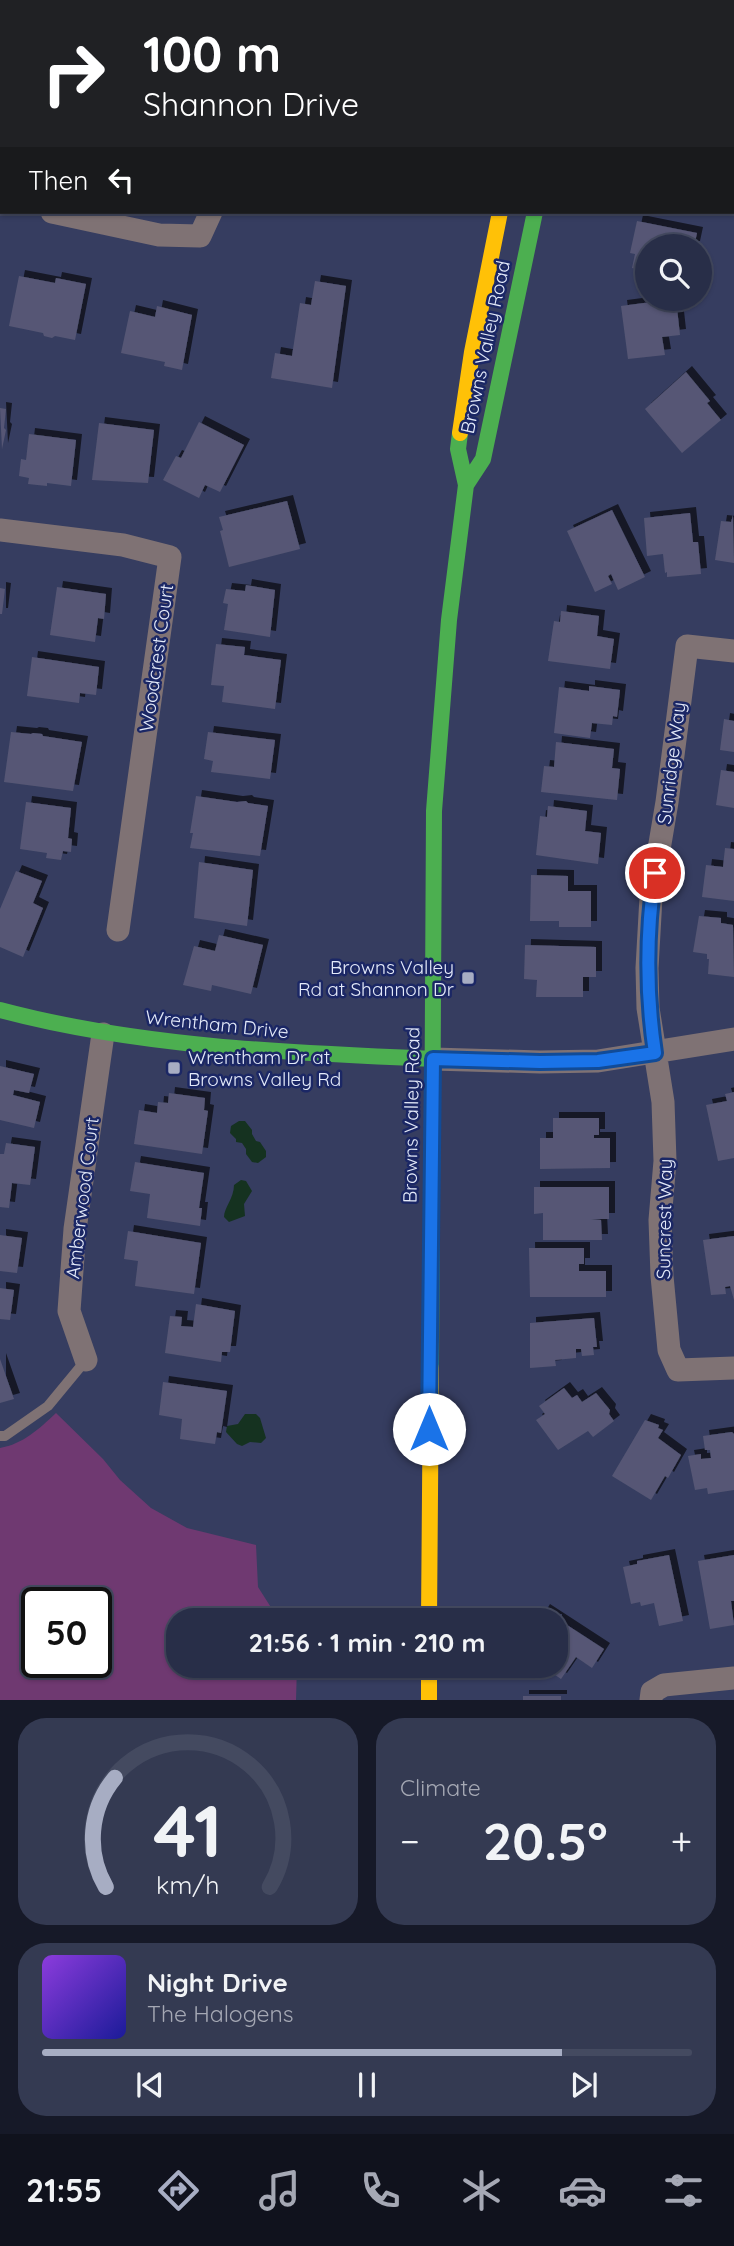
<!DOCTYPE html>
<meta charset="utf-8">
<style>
body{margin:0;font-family:Quicksand,sans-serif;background:#343a52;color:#f1f3f6;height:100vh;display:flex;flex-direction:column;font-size:26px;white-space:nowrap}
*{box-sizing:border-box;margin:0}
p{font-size:23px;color:#a5a8b4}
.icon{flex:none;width:38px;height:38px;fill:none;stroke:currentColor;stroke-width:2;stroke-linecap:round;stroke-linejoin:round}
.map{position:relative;height:1700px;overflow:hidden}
.side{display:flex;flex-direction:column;gap:18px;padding:18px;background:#161928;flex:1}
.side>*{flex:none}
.guide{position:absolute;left:0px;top:0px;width:735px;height:214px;box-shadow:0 2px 5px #0004,0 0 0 2px #444a60;background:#202124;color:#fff;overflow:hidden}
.buttons{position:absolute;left:635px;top:234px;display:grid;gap:14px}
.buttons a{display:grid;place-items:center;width:77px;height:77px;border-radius:50%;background:#282e48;box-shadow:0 2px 5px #0004,0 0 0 2px #444a60;font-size:35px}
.speed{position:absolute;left:21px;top:1587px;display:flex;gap:14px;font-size:35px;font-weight:700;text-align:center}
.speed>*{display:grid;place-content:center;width:91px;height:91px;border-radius:50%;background:#282e48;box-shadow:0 2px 5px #0004,0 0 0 2px #444a60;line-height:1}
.speed .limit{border:4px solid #111;border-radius:10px;background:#fff;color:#111}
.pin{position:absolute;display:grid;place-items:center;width:60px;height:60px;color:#fff;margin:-30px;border:4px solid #fff;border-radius:50%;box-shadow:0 2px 7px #0007}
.me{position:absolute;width:77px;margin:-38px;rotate:0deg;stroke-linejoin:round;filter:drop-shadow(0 0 5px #0008)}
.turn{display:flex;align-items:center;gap:24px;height:147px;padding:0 28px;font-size:32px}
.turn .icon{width:91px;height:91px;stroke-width:2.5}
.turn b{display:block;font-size:49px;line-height:60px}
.then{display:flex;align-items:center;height:66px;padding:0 28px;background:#0003;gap:14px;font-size:26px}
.big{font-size:52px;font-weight:700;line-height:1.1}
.side .widget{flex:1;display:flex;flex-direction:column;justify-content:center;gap:10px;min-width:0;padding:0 24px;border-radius:28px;background:#343a52}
.side .dial{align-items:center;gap:0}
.dial svg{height:182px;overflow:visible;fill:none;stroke:#444a60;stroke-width:7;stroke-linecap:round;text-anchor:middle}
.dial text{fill:#f1f3f6;stroke:none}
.song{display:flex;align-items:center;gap:21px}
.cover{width:84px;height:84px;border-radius:10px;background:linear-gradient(135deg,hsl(270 70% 55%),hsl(240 70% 35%))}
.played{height:7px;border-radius:4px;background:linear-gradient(90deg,#a7adc3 80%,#444a60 80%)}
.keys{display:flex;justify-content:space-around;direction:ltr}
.heat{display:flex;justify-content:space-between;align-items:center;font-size:38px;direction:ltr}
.side .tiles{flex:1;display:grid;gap:18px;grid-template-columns:1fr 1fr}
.widget:last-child{grid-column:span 2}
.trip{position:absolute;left:166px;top:1608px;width:402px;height:70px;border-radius:28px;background:#282e48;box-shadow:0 2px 5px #0004,0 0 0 2px #444a60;font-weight:700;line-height:70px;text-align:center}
.dock{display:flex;height:112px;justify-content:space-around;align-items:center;background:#10121d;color:#a5a8b4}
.dock .icon{width:49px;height:49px}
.dock .selected{color:#a7adc3}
.dock b{font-size:32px;color:#f1f3f6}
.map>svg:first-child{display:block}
.green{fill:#6f3971;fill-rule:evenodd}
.water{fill:#153220}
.building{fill:#565774;filter:url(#shadow)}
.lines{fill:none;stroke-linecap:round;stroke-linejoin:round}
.lane{stroke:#7f7274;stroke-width:10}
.street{stroke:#7f7274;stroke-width:23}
.fast{stroke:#4caf50;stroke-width:16}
.slow{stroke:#ffc107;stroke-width:16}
.jam{stroke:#c62828;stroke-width:16}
.route-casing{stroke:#114b97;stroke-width:18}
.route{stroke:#1a73e8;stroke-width:12}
.poi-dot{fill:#a7adc3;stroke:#1b2765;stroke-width:2.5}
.labels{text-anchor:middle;stroke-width:5;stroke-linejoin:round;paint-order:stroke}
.street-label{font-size:19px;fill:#e4eaf9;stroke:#1b2765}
.poi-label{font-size:19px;fill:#e4eaf9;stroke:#1b2765;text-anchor:end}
</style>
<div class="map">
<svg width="734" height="1700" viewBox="0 0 734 1700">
<defs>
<filter id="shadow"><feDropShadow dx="6" dy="-6" stdDeviation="0" flood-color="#0009"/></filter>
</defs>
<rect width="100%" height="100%" fill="#363d60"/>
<path class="green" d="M56,1413l47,46 17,21 31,28 36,20 69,17 2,42 21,33h-101v46h119l-1,34h-296v-252c23,-4 39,-19 56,-35zM37,1603h59v59h-59z"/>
<path class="water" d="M239,1121h6l7,9v4l4,7 4,1 6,9v6l-8,6 -6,-1 -6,-8v-5l-4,-6 -6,-1v-3l-6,-6 1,-7z
M241,1180l5,1 6,10 -8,13 1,12 -16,6 -5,-5c0,-9 10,-19 10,-32z
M245,1414h11l4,4 6,20 -5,5 -11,-1 -8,4 -5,-2 -11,-12 1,-6 11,-2z"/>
<path class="building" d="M637,221l60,12 -3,14h-46v24l-16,-3 3,-14 -5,-1z
M19,276l36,7 1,-5 30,6 -11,56 -20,-4 -3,2 -8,-2 -1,-3 -34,-7z
M315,281l31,5 -14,102 -61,-10 4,-25 17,3 8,-53 11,2z
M659,299h17l4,36 -18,2 3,18 -37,4 -7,-53 38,-5z
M157,306l35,9 -10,55 -18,-4 1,-4 -44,-9 9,-42 25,6z
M686,372l24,29 -3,2 14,17 -39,33 -37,-44z
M0,408l6,1 -2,19 2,2 -4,19z
M199,422l45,23 -24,47 -15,-7 -6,13 -36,-18 13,-24 5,2z
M99,423l55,7 -6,53 -56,-3z
M29,434l47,6 -5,46 -24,-3v3l-19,-2 1,-6 -10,-2 2,-17 5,1z
M287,501l13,48 -71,18 -9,-36 3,-1 -4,-13z
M612,510l33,67 -27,13 -7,-16 -3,2 4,8 -17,8 -28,-61z
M690,513l3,29h5l3,32 -34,3v-5l-2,1 -2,-19 -16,2 -3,-38z
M733,515l1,48 -19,-3 6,-39 10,1z
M246,585l29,5 -5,47 -46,-7 4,-26 -5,-1 3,-14 19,2z
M57,587l49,7 -2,25 -6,-1 -3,24 -45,-7z
M0,588l5,1 -3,25h-2z
M561,611l38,5 -2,20 17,3 -4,30 -62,-8 6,-40 6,1z
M216,644l29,3 -1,8 37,5 -6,49 -53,-7 2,-16 -13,-1z
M32,657l67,10 -3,28 -16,-2 -1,10 -52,-7z
M589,686l31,4 -3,27 -4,-1 -1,9 -20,-2 -2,15 -36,-5 5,-46 30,4z
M724,719l10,2v31l-14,-2z
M11,732l20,2 2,-1 9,1 1,2 39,6 -9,49 -69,-9z
M208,732l67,8 -5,39 -59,-7 2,-11 -9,-2z
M556,742l58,7 -2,19 8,1 -3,31 -76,-8 3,-26 10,1z
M721,770l13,2v36l-18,-3z
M196,796l41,6 9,-1 2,2 20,3 -8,50 -70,-8 3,-15h-3z
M26,802l45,6 -3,30 4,1 -1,13 -8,-1 -2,9 -15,-2 1,-5 -27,-4z
M548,806l39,5 -2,20 16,2 -3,31 -62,-9 4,-39 7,1z
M725,848l9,1v52l-32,-4 4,-32 17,2z
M199,862l54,8 -6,56 -53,-8z
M16,871l26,10 -9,22 10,5 -20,49 -23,-10v-38z
M531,875l37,1v15h23v36h-32v-6h-29z
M699,916l22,2v5l12,2 1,52 -26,-3 1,-15h-2v-5l-14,-2z
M219,935l44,10 -12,49 -39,-9 -1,6 -28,-6 11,-39 21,5z
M525,945l71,2v30h-13v20h-47l1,-17 -13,-1z
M0,1066l34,8 -5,19 -15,-3 -1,5 27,7 -6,26 -34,-8z
M734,1092v66l-16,3 -12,-56 21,-4 -2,-7z
M169,1093l36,5 -1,12 4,1 -6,43 -68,-10 5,-34 18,3 1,-11 10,1z
M553,1118h46v17h-5v3h16v30l-70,1v-31h13z
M6,1143l29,4 -5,38 -18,-2 -3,25 -9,-1v-53h4z
M135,1162l69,11 -5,35h3l-2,18 -53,-8 3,-24 -20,-3z
M534,1187h75v32h-18l10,1 1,20h-59v-27l-9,1z
M128,1231l73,12 -7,51 -59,-8 3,-25 -14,-2z
M0,1235l22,3 -5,35 -17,-2z
M734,1236v64l-4,-14 -5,1 1,7 -15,1 -8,-55z
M529,1248h55v16h-5v7h27v26h-76z
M0,1288l14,2 -4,30 -10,-1z
M196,1304l39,7 -5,41h-8l-1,10 -56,-9 5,-37 12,1 -1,9 12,1z
M594,1318l3,29h-4l1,8 -12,1 -1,-7h-5v9l-21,2 1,6 -26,2v-45z
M0,1359l14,40 -14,4z
M163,1382l64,9 -6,42 -4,-1 -2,12 -35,-5 2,-20 -23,-4z
M564,1388l8,10 5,-3 5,7 14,-9 14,17 -1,4 5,7 -21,16 -5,-6 -30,19 -22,-30 9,-6 -6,-8z
M645,1420l14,5 -1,3 5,2 -5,8 23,17 -13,23 -3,-2 -14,24 -39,-24z
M732,1432l2,2v56l-26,4 -1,-6 -12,2 -7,-34 13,-2v5l10,-1 -1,-8h-5l-2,-14z
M669,1555l14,66 -24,5 -5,-23 -13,3 -1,-4 -9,2 -8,-37 14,-3v-3z
M734,1555v46h-3l3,24 -24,4 -12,-68z
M544,1610l60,39 -12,19 -16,-11 -15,22 -19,-13h14v-46h-18z
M523,1696h38v4h-38z"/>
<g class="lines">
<path class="lane" d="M0,1436h5l43,-30 38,-46"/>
<path class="street" d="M276,2l1,-2
M733,37l1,1
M0,201h2
M52,212l107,23 41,1 11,-24
M0,530l123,15 47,12 -52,373
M734,651l-47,-5 -20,156 -16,95 -4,71 1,40 15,94 2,59 -5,59 2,56 7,74 9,20 56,-2
M433,1059l107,3 58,-1 136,-22
M86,1360l-17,-49 6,-82 28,-195
M651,1700l1,-8 12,-7 70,-7"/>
<path class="fast" d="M544,0v2
M466,485l17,-26 52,-247
M0,1010c139,37 290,43 433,49
M431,1368l3,-557 15,-191 17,-135 -8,-36 2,-16"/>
<path class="slow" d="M460,433l12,-81 28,-140
M429,1620l2,-252
M429,1666v34"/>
<path class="jam" d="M579,0v2"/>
</g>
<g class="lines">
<defs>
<path id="route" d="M429,1429l4,-370 107,3 58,-1 57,-8c-9,-60 -9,-119 0,-180"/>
</defs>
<use href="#route" class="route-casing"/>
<use href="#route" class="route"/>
</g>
<g class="poi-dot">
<rect x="461" y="971" width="14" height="14" rx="3.5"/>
<rect x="167" y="1061" width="14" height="14" rx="3.5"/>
</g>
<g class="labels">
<g class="street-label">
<text transform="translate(485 347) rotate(-78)" y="7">Browns Valley Road</text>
<text transform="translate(156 658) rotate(-82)" y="7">Woodcrest Court</text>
<text transform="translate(671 763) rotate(-83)" y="7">Sunridge Way</text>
<text transform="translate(217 1024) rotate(6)" y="7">Wrentham Drive</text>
<text transform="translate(411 1115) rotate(-89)" y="7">Browns Valley Road</text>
<text transform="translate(82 1198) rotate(-83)" y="7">Amberwood Court</text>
<text transform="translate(664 1219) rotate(-89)" y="7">Suncrest Way</text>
</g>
<g class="poi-label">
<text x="454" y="974">Browns Valley<tspan x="454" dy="22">Rd at Shannon Dr</tspan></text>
<text x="188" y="1064" text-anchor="start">Wrentham Dr at<tspan x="188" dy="22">Browns Valley Rd</tspan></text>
</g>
</g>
</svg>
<div class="buttons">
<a><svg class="icon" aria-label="search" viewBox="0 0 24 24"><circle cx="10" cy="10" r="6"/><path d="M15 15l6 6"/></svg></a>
</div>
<div class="speed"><div class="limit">50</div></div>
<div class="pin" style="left:655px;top:873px;background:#d93025"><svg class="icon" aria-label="arrive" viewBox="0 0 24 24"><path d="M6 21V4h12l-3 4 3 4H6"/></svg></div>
<svg class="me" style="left:429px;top:1429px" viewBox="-20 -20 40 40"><circle r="19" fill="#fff"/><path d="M0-13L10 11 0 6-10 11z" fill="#1a73e8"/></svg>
<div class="trip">21:56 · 1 min · 210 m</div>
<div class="guide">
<div class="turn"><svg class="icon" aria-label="right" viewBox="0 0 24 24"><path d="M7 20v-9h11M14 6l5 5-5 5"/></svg><div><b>100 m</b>Shannon Drive</div></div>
<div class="then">Then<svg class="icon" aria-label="left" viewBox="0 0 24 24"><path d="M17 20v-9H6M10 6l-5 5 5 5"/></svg></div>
</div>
</div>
<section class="side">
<div class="tiles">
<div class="widget dial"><svg viewBox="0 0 100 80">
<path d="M14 69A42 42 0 1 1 86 69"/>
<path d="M14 69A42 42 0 0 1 18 21" stroke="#a7adc3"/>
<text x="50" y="56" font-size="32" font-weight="700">41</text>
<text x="50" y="72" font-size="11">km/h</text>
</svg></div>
<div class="widget"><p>Climate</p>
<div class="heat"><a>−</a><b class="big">20.5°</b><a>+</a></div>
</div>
<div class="widget">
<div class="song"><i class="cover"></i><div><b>Night Drive</b><p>The Halogens</p></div></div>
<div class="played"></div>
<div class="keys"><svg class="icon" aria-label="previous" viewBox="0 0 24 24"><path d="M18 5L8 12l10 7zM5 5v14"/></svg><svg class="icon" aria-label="pause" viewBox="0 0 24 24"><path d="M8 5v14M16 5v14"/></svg><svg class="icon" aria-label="next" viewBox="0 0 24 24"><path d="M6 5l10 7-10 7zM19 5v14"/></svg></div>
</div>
</div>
</section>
<nav class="dock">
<b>21:55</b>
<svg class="icon selected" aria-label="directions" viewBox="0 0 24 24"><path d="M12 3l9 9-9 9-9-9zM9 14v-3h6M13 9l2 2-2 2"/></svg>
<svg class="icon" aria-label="music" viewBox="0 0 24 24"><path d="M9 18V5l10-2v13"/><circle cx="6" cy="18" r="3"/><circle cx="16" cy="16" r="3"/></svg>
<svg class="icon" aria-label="phone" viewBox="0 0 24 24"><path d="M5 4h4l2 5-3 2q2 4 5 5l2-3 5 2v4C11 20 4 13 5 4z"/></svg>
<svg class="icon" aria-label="climate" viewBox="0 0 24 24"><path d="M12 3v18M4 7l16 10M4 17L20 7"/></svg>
<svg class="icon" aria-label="car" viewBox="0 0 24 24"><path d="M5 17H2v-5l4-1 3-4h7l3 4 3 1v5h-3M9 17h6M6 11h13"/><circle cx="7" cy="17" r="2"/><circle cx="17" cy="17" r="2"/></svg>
<svg class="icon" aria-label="filters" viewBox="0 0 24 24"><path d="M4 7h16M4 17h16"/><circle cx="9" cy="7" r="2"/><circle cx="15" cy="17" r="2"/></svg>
</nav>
